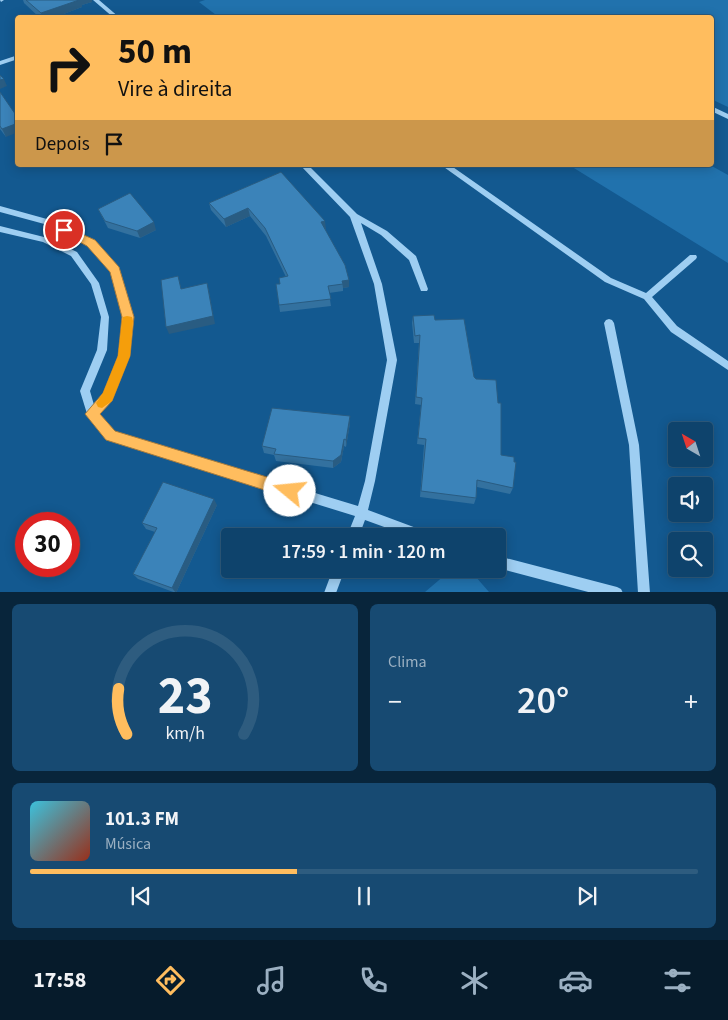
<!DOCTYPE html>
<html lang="pt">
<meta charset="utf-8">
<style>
body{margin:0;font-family:"Source Sans 3",sans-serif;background:#174a72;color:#f1f3f6;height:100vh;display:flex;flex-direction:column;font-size:19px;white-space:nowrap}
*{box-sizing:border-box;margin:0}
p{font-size:16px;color:#9bb0c2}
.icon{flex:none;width:28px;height:28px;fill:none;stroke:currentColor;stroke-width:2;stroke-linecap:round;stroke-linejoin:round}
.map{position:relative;height:592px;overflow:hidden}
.details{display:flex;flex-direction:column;gap:12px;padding:12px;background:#08253b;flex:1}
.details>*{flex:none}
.top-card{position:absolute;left:15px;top:15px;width:699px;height:152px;border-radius:5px;box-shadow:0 2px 12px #0003,0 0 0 1px #2e5c7f;background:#ffbd5e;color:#111;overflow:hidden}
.needle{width:32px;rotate:321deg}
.tools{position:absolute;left:668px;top:422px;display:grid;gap:10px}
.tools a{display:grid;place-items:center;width:45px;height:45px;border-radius:5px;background:#0e436c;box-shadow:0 2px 12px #0003,0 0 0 1px #2e5c7f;font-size:25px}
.speed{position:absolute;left:15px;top:512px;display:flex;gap:10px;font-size:25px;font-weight:700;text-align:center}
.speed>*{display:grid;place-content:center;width:65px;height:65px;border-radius:50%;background:#0e436c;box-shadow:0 2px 12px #0003,0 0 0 1px #2e5c7f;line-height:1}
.speed .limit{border:8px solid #d22;background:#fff;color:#111}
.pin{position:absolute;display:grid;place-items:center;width:42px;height:42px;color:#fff;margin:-21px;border:2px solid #fff;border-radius:50%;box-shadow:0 1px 5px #0007}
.me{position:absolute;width:55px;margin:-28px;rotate:287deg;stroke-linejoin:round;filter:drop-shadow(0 0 4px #0008)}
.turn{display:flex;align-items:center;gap:18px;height:105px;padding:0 20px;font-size:22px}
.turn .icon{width:65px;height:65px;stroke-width:2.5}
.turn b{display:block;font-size:35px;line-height:42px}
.then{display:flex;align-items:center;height:48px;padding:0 20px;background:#0003;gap:10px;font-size:19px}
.big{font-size:38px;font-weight:600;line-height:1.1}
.details .widget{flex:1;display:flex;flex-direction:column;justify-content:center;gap:8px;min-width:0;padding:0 18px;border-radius:8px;background:#174a72}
.details .dial{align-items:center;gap:0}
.dial svg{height:130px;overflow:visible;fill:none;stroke:#2e5c7f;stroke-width:7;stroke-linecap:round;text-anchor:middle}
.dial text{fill:#f1f3f6;stroke:none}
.song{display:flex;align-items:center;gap:15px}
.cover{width:60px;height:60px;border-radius:8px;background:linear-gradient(135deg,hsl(190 70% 55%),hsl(10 70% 35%))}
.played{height:5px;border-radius:2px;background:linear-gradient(90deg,#ffbd5e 40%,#2e5c7f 40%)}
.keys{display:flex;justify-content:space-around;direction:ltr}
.heat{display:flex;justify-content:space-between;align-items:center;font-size:28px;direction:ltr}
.details .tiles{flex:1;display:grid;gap:12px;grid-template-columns:1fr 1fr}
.widget:last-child{grid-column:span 2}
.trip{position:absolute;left:221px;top:528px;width:285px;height:50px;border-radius:5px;background:#0e436c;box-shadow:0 2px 12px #0003,0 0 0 1px #2e5c7f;font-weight:600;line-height:50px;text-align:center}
.menu{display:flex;height:80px;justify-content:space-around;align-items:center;background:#061b2b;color:#9bb0c2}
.menu .icon{width:35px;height:35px}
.menu .selected{color:#ffbd5e}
.menu b{font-size:22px;color:#f1f3f6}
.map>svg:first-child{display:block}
.green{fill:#2172ad}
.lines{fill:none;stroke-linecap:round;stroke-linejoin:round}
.minor{fill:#9ecef2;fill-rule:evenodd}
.wall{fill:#33719f}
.shaded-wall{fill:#295c82}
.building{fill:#3b83b9;stroke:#295c82}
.route{fill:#ffbd5e;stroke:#a67b3d}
.slow{fill:#f59e0b}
</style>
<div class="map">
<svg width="728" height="593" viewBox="0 0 728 593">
<rect width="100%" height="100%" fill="#135990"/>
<path class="green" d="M205,0h523v107l-17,-8v-81h-491l-21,-16z
M569,165h141l18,10v88z
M452,569h17l20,23h-64z"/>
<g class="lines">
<path class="minor" d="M0,0h4l-3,2z
M93,0h6l21,18h-6z
M18,55v4l-18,6v-4z
M711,106l17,8v5l-17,-8z
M300,165h8l49,49 30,17 29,25 12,33 -1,2h-6l-12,-31 -28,-25 -20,-12 21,61 15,76 -22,121 -7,29 59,22 2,4h-20l-44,-16 -6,16h-12l8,-20 -249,-77 -18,-22 -8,-26 17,-41 4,-33 -10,-33 -20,-28 -28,-14 -43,-10v-6l48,12 29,14 22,31 10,34 -2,33 -17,41 4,14 10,-11 15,-38 5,-39 -13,-46 -23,-26 -40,-20 -48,-13v-6l54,15 40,20 25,29 13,47 -3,39 -18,44 -13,14 15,18 245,74 7,-25 22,-121 -13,-76 -24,-67z
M441,165h9l161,113 35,15 44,-38h6l1,2 -1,2 -44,38 25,29 51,35v9l-57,-38 -27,-33 -39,-17z
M609,319l3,1 2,3 25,122 11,148h-12l-9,-148 -25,-122 2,-3z
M498,556l119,31 4,2 2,4h-31l-94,-25z
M333,569h12l-9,24h-12z"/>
</g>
<path class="wall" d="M23,0h69v2l-10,3v2l-29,11h-13l-16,-15z
M0,92l6,45 -6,-8z
M281,172l45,57h-1l24,58 -6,1v3l-14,2 2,13 -51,6 -4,-28h4l6,-7 -20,-41 -16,-20 -24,11 -15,-17 -2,-7z
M98,209l58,21 -16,8 -32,-10z
M413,316l22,4 39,57 39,111 -3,6 -33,-7 -1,11 -2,6 -54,-7 4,-52 -7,-1 4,-39 -6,-1 4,-61h-5l-2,-20z
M350,416v7l-4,24 -2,-1 -3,16 -8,6 -57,-7 -2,-6 -10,-2 -2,-7z
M217,505l-41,88 -38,-14 -5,-5 22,-42 -9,-3 -4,-6z"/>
<path class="shaded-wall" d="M78,0h14v2l-10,3v2l-29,11h-10l-2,-5z
M4,79l3,7 -7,3v-9z
M18,123v9l-12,5 -4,-8z
M248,208l2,8 -24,11 -2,-8z
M325,221l1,8 -5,1v-8z
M154,222l2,8 -16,8 -3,-7z
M349,280v7l-6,1 -1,-7z
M207,283l2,8 6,33 -46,10 -3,-7z
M350,416v7l-4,24v-7z
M344,439v7l-3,16 -8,6v-7z
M214,499l3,6 -41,88 -4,-5z"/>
<path class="building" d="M26,0h53l-38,13z
M0,75l4,4 -4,1z
M0,92l18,26v5l-16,6 -2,-3z
M281,172l44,49 -4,1 24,43 4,15 -7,1 1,3 -15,2 3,13 -52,6 -3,-21h4l-1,-6 9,-2 -23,-48 -17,-20 -24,11 -15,-16z
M130,193l24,29 -17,9 -32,-10 -7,-12z
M178,276l3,13 26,-6 6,33 -47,11 -5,-47z
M434,315l1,5 29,-1 10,58 2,2 20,1 2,23h3v52l13,2v5h2l-3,26 -36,-8 -1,18 -55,-7 5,-52 -8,-1 4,-40 -6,-1 4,-62 -5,1 -2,-20z
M272,408l78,8 -4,24 -2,-1 -3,16 -8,6 -59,-7 2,-5 -14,-3z
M163,482l51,17 -42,89 -39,-14 24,-46 -15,-5z"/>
<path class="route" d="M64,226l31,14 24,27 15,50 -4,39 -18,45 -12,13 15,17 175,53 5,2 2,5 -2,5 -5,2 -184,-58 -21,-26 18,-21 15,-37 4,-39 -12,-45 -23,-26 -26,-14 -2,-2 2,-3z"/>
<path class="slow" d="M127,316l5,1 1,4 -3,35 -18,45 -10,7 -4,-1 -2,-4 7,-10 15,-37 4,-35 1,-4z"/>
</svg>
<div class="tools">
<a><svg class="needle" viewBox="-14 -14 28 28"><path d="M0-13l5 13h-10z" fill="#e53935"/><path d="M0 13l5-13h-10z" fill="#9bb0c2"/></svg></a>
<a><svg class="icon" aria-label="sound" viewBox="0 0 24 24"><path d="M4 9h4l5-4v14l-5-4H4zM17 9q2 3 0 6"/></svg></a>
<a><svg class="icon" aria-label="search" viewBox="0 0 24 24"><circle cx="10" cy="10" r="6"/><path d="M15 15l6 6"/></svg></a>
</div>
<div class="speed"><div class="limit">30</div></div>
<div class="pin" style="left:64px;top:230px;background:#d93025"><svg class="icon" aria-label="arrive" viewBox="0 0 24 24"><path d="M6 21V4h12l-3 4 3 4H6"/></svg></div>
<svg class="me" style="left:290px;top:491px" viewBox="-20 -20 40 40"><circle r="19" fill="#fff"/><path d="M0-13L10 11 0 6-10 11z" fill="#ffbd5e"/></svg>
<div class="trip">17:59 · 1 min · 120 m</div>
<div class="top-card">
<div class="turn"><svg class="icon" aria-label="right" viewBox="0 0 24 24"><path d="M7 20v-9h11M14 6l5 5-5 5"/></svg><div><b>50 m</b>Vire à direita</div></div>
<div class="then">Depois<svg class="icon" aria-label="arrive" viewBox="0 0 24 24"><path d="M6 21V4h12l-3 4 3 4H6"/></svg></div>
</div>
</div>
<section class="details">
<div class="tiles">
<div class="widget dial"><svg viewBox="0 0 100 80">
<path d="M14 69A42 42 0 1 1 86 69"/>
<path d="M14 69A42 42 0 0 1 9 41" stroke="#ffbd5e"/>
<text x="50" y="56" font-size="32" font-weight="700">23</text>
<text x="50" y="72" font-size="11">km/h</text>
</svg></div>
<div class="widget"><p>Clima</p>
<div class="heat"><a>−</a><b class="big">20°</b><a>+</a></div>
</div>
<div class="widget">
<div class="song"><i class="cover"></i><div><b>101.3 FM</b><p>Música</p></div></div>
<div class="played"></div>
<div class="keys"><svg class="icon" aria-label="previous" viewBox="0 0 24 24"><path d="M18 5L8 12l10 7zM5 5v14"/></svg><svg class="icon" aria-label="pause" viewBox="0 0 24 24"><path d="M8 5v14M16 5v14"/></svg><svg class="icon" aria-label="next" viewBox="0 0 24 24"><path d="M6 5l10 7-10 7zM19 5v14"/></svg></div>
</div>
</div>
</section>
<nav class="menu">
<b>17:58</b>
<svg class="icon selected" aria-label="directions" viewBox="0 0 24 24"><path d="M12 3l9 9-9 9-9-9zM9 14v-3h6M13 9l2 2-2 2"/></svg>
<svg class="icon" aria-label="music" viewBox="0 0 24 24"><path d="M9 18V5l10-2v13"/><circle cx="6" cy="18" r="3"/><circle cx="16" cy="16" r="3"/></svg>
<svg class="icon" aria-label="phone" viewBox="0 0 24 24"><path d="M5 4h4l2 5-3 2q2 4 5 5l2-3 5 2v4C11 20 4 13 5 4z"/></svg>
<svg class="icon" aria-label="climate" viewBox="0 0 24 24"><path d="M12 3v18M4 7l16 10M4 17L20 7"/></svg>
<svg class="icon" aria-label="car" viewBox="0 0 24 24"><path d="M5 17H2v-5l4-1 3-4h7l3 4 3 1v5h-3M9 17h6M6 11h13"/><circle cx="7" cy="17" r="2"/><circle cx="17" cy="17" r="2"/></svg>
<svg class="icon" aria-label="filters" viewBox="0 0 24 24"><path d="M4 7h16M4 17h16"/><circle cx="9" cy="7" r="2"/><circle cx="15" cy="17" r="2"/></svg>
</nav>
